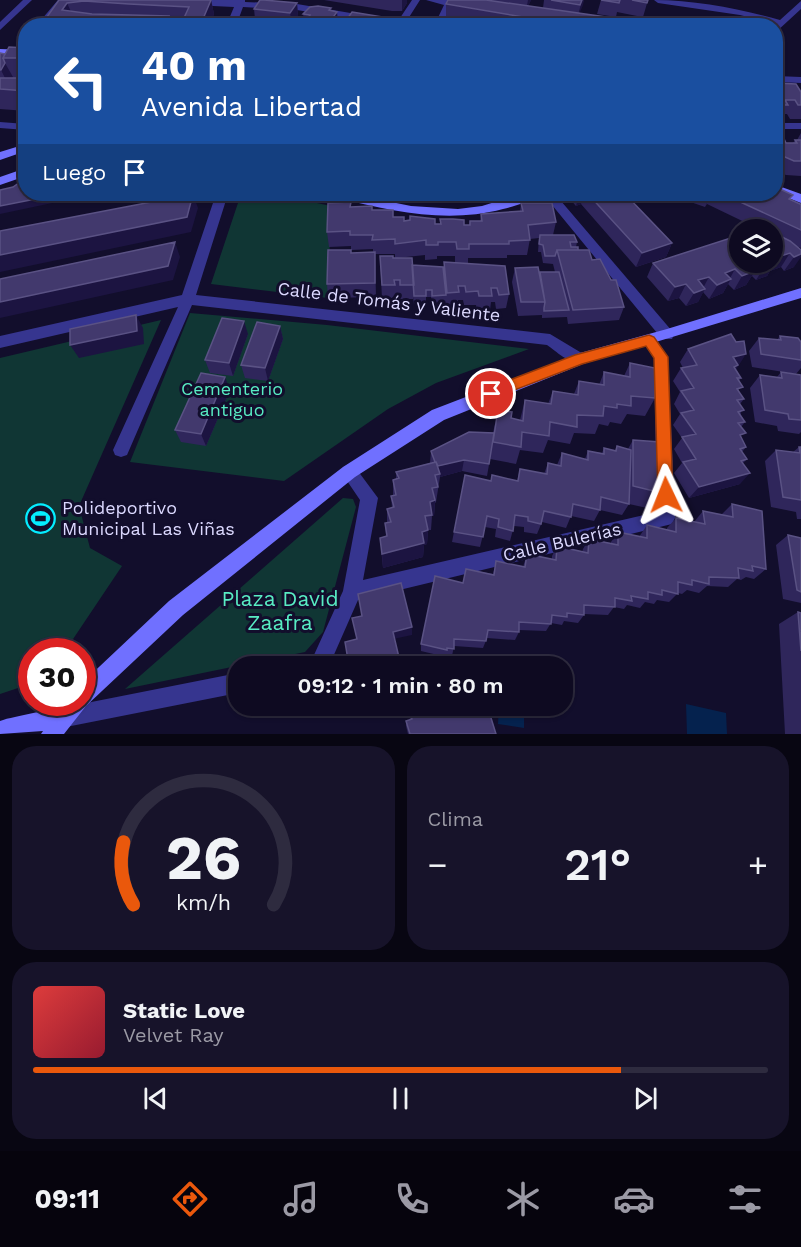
<!DOCTYPE html>
<html lang="es">
<meta charset="utf-8">
<style>
body{margin:0;font-family:"Work Sans",sans-serif;background:#17132a;color:#f1f3f6;height:100vh;display:flex;flex-direction:column;font-size:22px;white-space:nowrap}
*{box-sizing:border-box;margin:0}
p{font-size:20px;color:#9b9aa5}
.icon{flex:none;width:33px;height:33px;fill:none;stroke:currentColor;stroke-width:2;stroke-linecap:round;stroke-linejoin:round}
.map{position:relative;height:734px;overflow:hidden}
.details{display:flex;flex-direction:column;gap:12px;padding:12px;background:#080612;flex:1}
.details>*{flex:none}
.top-card{position:absolute;left:18px;top:18px;width:765px;height:183px;border-radius:24px;box-shadow:0 2px 4px #0004,0 0 0 2px #2e2b3f;background:#1a4fa0;color:#fff;overflow:hidden}
.tools{position:absolute;left:729px;top:219px;display:grid;gap:12px}
.tools a{display:grid;place-items:center;width:54px;height:54px;border-radius:50%;background:#0e0a21;box-shadow:0 2px 4px #0004,0 0 0 2px #2e2b3f;font-size:30px}
.speed{position:absolute;left:18px;top:638px;display:flex;gap:12px;font-size:30px;font-weight:700;text-align:center}
.speed>*{display:grid;place-content:center;width:78px;height:78px;border-radius:50%;background:#0e0a21;box-shadow:0 2px 4px #0004,0 0 0 2px #2e2b3f;line-height:1}
.speed .limit{border:9px solid #d22;background:#fff;color:#111}
.pin{position:absolute;display:grid;place-items:center;width:51px;height:51px;color:#fff;margin:-26px;border:3px solid #fff;border-radius:50%;box-shadow:0 2px 6px #0007}
.me{position:absolute;width:66px;margin:-33px;rotate:358deg;stroke-linejoin:round;filter:drop-shadow(0 0 4px #0008)}
.turn{display:flex;align-items:center;gap:21px;height:126px;padding:0 24px;font-size:27px}
.turn .icon{width:78px;height:78px;stroke-width:2.5}
.turn b{display:block;font-size:42px;line-height:51px}
.then{display:flex;align-items:center;height:57px;padding:0 24px;background:#0003;gap:12px;font-size:22px}
.big{font-size:45px;font-weight:600;line-height:1.1}
.details .card{flex:1;display:flex;flex-direction:column;justify-content:center;gap:9px;min-width:0;padding:0 21px;border-radius:24px;background:#17132a}
.details .dial{align-items:center;gap:0}
.dial svg{height:156px;overflow:visible;fill:none;stroke:#2e2b3f;stroke-width:7;stroke-linecap:round;text-anchor:middle}
.dial text{fill:#f1f3f6;stroke:none}
.song{display:flex;align-items:center;gap:18px}
.cover{width:72px;height:72px;border-radius:9px;background:linear-gradient(135deg,hsl(0 70% 55%),hsl(350 70% 35%))}
.played{height:6px;border-radius:3px;background:linear-gradient(90deg,#ea580c 80%,#2e2b3f 80%)}
.keys{display:flex;justify-content:space-around;direction:ltr}
.heat{display:flex;justify-content:space-between;align-items:center;font-size:33px;direction:ltr}
.details .tiles{flex:1;display:grid;gap:12px;grid-template-columns:1fr 1fr}
.card:last-child{grid-column:span 2}
.trip{position:absolute;left:228px;top:656px;width:345px;height:60px;border-radius:24px;background:#0e0a21;box-shadow:0 2px 4px #0004,0 0 0 2px #2e2b3f;font-weight:600;line-height:60px;text-align:center}
.tabs{display:flex;height:96px;justify-content:space-around;align-items:center;background:#06040d;color:#9b9aa5}
.tabs .icon{width:42px;height:42px}
.tabs .on{color:#ea580c}
.tabs b{font-size:27px;color:#f1f3f6}
.map>svg:first-child{display:block}
.green{fill:#103634}
.water{fill:#05224e}
.lines{fill:none;stroke-linecap:round;stroke-linejoin:round}
.street{fill:#36358f;fill-rule:evenodd}
.secondary{fill:#7070ff;fill-rule:evenodd}
.wall{fill:#2f265b;fill-rule:evenodd}
.shaded-wall{fill:#1c1441}
.building{fill:#42396d;stroke:#5a5284;stroke-width:1.5;fill-rule:evenodd}
.route{fill:#ea580c;stroke:#983908;stroke-width:1.5}
.labels{text-anchor:middle;stroke-width:6;stroke-linejoin:round;paint-order:stroke}
.street-label{font-size:18px;fill:#dcd9ff;stroke:#120e2c}
.park-label{font-size:18px;fill:#58ecc3;stroke:#120e2c}
.poi-label{font-size:18px;fill:#dcd9ff;stroke:#120e2c;text-anchor:start}
.near-park-label{font-size:21px;fill:#58ecc3;stroke:#120e2c}
</style>
<div class="map">
<svg width="801" height="734" viewBox="0 0 801 734">
<rect width="100%" height="100%" fill="#120e2c"/>
<path class="green" d="M241,194h34l56,12 -3,92 -117,-14z
M190,313l137,12 202,24 -93,34 -48,26 -104,72 -154,-19z
M161,320l-82,186 11,42 32,18 -57,85h-33l-1,28 -10,8 -21,7v-336z
M343,498l10,1 3,8 -33,125 -18,20 -180,37z"/>
<path class="water" d="M686,704l40,9 1,21h-40z
M499,705h25v23l-26,-4z"/>
<g class="lines">
<path class="street" d="M23,0h9l-32,30v-8z
M58,0h9l-21,26h-10z
M189,0h56v2l52,2 101,17 14,-21h8l-14,22 10,4h-24l-95,-16 -54,-3 -7,19h-10l8,-19 -42,-2 -5,-3z
M426,0h22l7,3 -12,23h-9l10,-21z
M654,0c43,0 85,9 126,20l21,-19v8l-25,23v-8l-36,-9 -82,-12z
M26,38v9l-8,8h-6v-4z
M776,76l25,1v6l-25,-1z
M0,122l26,2v6l-26,-2z
M776,123h25v6h-25z
M187,194h25l-6,4 -32,6 -6,-4 2,-3z
M216,194h12l-32,101 354,39 35,21 2,4 -2,4c-12,4 -28,-11 -38,-18l-355,-40 -65,150 -6,2 -6,-2 -2,-5 65,-143 -178,41v-12l182,-41z
M543,194h12l117,137 2,4 -2,4h-10z
M649,334l5,2 14,21 7,161 -3,6 -314,76 -29,66h-20l34,-75 17,-91 -19,-28 2,-5 6,-3 6,3 23,31 -15,82 294,-68 -3,-154 -12,-18z
M238,673v20l-177,35 -7,-3 -3,-7 3,-7 7,-3z"/>
<path class="secondary" d="M0,49l26,1v6l-26,-1z
M26,144v7l-26,9v-8z
M26,168v8l-26,9v-8z
M776,185l25,9v9l-25,-10z
M331,194h21l59,12 47,3 24,-3 38,-12h16c-7,8 -23,13 -33,15 -57,15 -110,2 -166,-11z
M801,288v10l-218,66 -139,56 -89,57 -172,138 -97,91 -22,28h-23l2,-3 -43,3v-13c16,-6 52,-9 62,-19h20v-19l87,-82 174,-134 89,-57 148,-57 87,-24z"/>
</g>
<path class="wall" d="M59,0h152l3,14 -5,12h-163l-2,-5z
M324,0h83v3l-5,8h-10z
M492,0h39l-3,6 15,2 1,-8h40l-5,13 31,13h-119l-45,-8v-14l46,-3z
M601,0h47l-5,17 29,9h-45l2,-9h13l-25,-5 -1,5 -19,-3z
M297,3l1,13 -5,10h-52l14,-7 -1,-10z
M331,11l6,1 1,14h-41l8,-1 -2,-11z
M383,17v9h-37l-1,-4z
M687,18l32,8h-34z
M26,48v63l-26,-2v-56l5,1z
M776,83l25,9v27h-11l-3,-5h-4l-3,5h-4z
M776,132l10,11h7l2,-3h2l4,-7v43l-15,-1 -10,-4z
M570,194h55l47,49 -6,14 -30,10 -55,-63 -5,2 -7,-8z
M667,194h109l24,10h1v44l-5,-2 -2,21 -10,4 -3,-4 -11,4 -3,5 -11,4 -4,-4 -1,1 -5,8 -12,5 -6,-6 -5,9 -14,6 -6,-7 -5,10 -12,4 -7,-8 -11,3 -21,-24 6,-14 119,-1v-32h-11l-54,-26 -2,3z
M521,203l35,19 -3,13 24,7 -1,5 16,13 32,47 -5,13 -51,4 -1,-7 -25,1v-3l-24,1 -6,-34 3,-14 25,4h15l-2,-8 -10,-1 -2,-11h-3l1,-14 -9,1 -3,16h-20v3h-39v5h-8l49,31 -3,14 -10,1 -1,-7h-4l-1,8h-13l-1,-5h-12l-1,-5h-5v6l-12,1 -1,-7v2l-13,1 -1,-6h-5v6l-12,1 -1,-7v2h-13v-5h-5v5h-13l-2,-43 15,2v-4h-20l1,43 -48,1 -1,-14 24,-31 22,-1v-3l-22,1v-4l-22,1 -2,-15 24,-25 21,3 32,11 36,3v-5l24,6h5l1,-4h10l1,-7 39,-3zM425,255v5l12,-1v-3h18v7l-11,-1v8l-32,-5 -15,-7z
M280,326l3,13 -15,42 -23,-3 -4,-13z
M248,334l-15,42 -23,-3 -5,-13z
M780,336l21,6v26l-5,6 -44,-7 -3,-16 10,-13 18,2z
M688,349l49,19 -2,1 6,9 -2,3v10l5,8 -4,5 1,11 4,7 -4,5v11l5,9 -4,5 5,7 -4,4 -3,21 -51,14 -15,-25 8,-10 -8,-14 8,-11 -9,-13 7,-11 -6,-10 6,-12 -7,-11 8,-13h2l-3,-6z
M630,363l25,35 -10,18 -18,-2 -6,10 -11,-2 -2,4 -9,-2 -4,10 -21,-1 -4,11 -22,-4 -5,13 -23,-3 -4,14 -26,-5 -3,17 -25,-5 -22,6 -4,25 -1,1 -1,13h-2l-1,14h-3l-1,14 -3,1 -1,12 -40,11 -3,-30 6,-2 -1,-13h2v-14l5,-1 -1,-12 2,-1v-15l3,-1v-7l34,-9 1,-12 62,-18 5,-23 13,8 9,2 5,-20 23,4 5,-13 21,3 5,-13 20,4 5,-13 20,4z
M781,372l20,3v57l-2,2 -21,-3 -1,-5 -22,-4 -5,-34 10,-13 17,2z
M230,390l-24,56 -25,-4 -6,-12z
M633,440l25,52 -11,16 -18,-4 -7,11 -22,-5 -6,11 -23,-5 -5,12 -24,-6 -5,12 -13,-2v-5l-10,-1 -4,15 -15,-4 1,-8 -11,-2 -5,20 -28,-5 13,-67 26,6h26l3,-12 24,5 4,-11 9,2 5,-12 23,6 3,-8 14,2 2,-5 11,2 2,-4 11,3z
M799,447h2v72h-4l-1,-7 -25,-5 -6,-46 11,-11 17,2z
M732,504l34,65 -12,10 -8,-2 -5,3 -4,-1 -9,8 -21,-1 -8,7 -12,-3 -5,4 -4,-1 -9,9 -12,-2 -3,4 -9,-2 -5,6 -13,-3 -3,4 -10,-2 -6,8 -24,-1v1l-6,8 -14,-2 -2,4 -11,-2 -5,8 -27,-1v2l-4,8 -28,-2 -4,10 -29,-2 -2,10 -6,-1v2l-25,-6v-7l42,-61 3,-14 27,5 3,-13 27,6 4,-13 25,5v-3l5,-10 25,6 1,-3 6,-10 22,5v-2l7,-10 21,5 8,-12 20,5v-2l9,-10 18,4 9,-11 18,4z
M788,535l13,3v65l-18,-4 -7,-54z
M798,612l3,1v121h-16l-6,-110z
M408,705h79l9,29h-88l-2,-8v-5l4,-1z"/>
<path class="shaded-wall" d="M211,0l3,14 -5,12h-9z
M402,0h5v3l-5,8z
M528,0h3l-5,11z
M582,0h2l-1,5 -6,14z
M67,3l6,13 -11,-6z
M297,3l1,13 -5,10h-1l-2,-13z
M331,8l1,11 5,-7 1,14h-6l-3,-16z
M383,17v9h-5z
M5,63l8,14 -5,7 -7,-14z
M61,194h24l-8,1 -1,3 -76,16v-8z
M193,194l5,14 -7,24 -191,40v-17z
M579,194h5l-3,10 -5,2z
M711,194h1l-7,13z
M175,242l5,15 -7,23 -173,38v-16z
M672,243l-6,14 -30,10 6,-14z
M790,253l-9,14 -11,4 -3,5 -11,4 9,-14 7,-7z
M801,254v3l-7,10 -10,4 10,-14z
M761,262l-15,23 -12,5 8,-14 8,-10z
M735,269l-6,11 2,-1 -8,14 -14,6 16,-26z
M709,277l-7,13 3,-1 -7,13 -12,4 8,-13 4,-13z
M686,284l-7,14 -11,3 7,-14z
M136,315l7,13 1,16 -65,14 -9,-13z
M244,321l4,13 -15,42 -4,-13z
M280,326l3,13 -15,42 -3,-13z
M746,354l-9,14 -8,10 4,-21z
M225,377l5,13 -24,56 -5,-12z
M464,460l-2,11 -22,6v-3l-4,-7z
M750,473l-10,11 -51,14 10,-11z
M435,500l-1,16h-2l-2,-14z
M428,530l-1,14 -3,1 -1,12 -40,11 -1,-14 40,-22z
M412,627v8l-19,4v-7z"/>
<path class="building" d="M59,0h152l-11,26h-51l-105,-5zM84,1l45,3 60,3 -6,13 -15,-2 1,-2 -77,-2 -30,-4 5,-7z
M260,0h4l33,3 -7,10 -36,-4z
M448,0h38l120,17 4,9h-33l-131,-22z
M551,0h31l-2,5z
M601,0h19l-1,3z
M632,0h16l-1,3z
M318,6l13,2 -2,2 8,2 -6,8 -23,-2 2,-3 -7,-1 7,-7z
M352,12l31,5 -5,9h-11l-22,-4z
M629,17h38l5,9h-39z
M246,18l39,4 -2,4h-42z
M687,18h17l15,8h-24z
M9,47l17,1v10h-23z
M0,53l5,1 -2,4 2,5 -4,7h-1z
M0,78h26v13l-26,-2z
M776,83l20,1 5,8v13h-3l-3,-5h-10l3,5h-11l-1,-2z
M776,132h5l5,11h11l-2,-3h6v21h-7l-18,-8z
M23,180h3v14h35l-61,12v-16l13,-3z
M780,189l13,6 -4,4 11,5h1v26l-78,-36h53z
M193,194l-6,23 -187,38v-24z
M588,194h37l47,49 -30,10z
M351,202l-1,5 22,-1v4h21v7h11v4l6,-1v-4l25,3v5h6l-1,-5h13l11,1v5h6v-4h12l-1,-7 42,-3 -2,-8h31l4,19 -28,3 2,15 -21,1v3h-40v5h-12l-1,-7h-18v3h-12v-5l-31,4v-5l-23,1 1,-5h-23v-4l-23,1 1,-29z
M772,232l18,9 11,9v4l-7,3 -4,-4 -18,6z
M540,235h34l3,7h-7l1,5h7v3h-21l-2,6h-10l-2,-11 -4,-1z
M740,235v27h21l-11,4 5,5 -13,5 -7,-7 -10,4 6,6 -14,6 -8,-8 -11,3 7,9 -11,4 -8,-9 -11,3 -22,-24z
M175,242l-7,24 -168,36v-23z
M328,250h23v3l24,-1v31l-48,1z
M557,250h32l3,10 8,-1 11,21h5l8,27 -51,3z
M380,256h13v2h19l2,27h-14v-5h-6l1,5h-13z
M772,259l4,3 -11,4 -4,-4h11z
M444,262l61,4 4,28 -10,1 -2,-7h-6l1,8h-13l-1,-5 -12,1 -1,-6h-7l1,6 -12,1z
M412,265l31,2 3,28 -14,1v-6h-6v6h-12z
M538,267l7,35h-24l-6,-34z
M540,272h19l10,38 -25,1v-3l1,-6z
M136,315l1,16 -67,14v-16z
M222,318l22,3 -15,42 -24,-3z
M257,322l23,4 -15,42 -24,-3z
M731,334l5,8 8,-1 2,13 -13,3 5,8 -4,2 7,11h-4l6,9 -6,2 7,10 -7,1 7,10 -6,2 7,10 -7,1 8,10 -6,2 6,12 -6,2 7,10 -6,2 9,12 -51,14 -16,-25 13,-3 -14,-22 14,-3 -15,-21 13,-3 -13,-19 13,-3 -13,-20 16,-3 -9,-16z
M780,336l18,2 3,4v18l-40,-6 -2,-16 22,2z
M630,363l25,5v30l-24,-2v10l-14,-2v4l-13,-2 -1,10 -26,-1v12l-27,-5 -1,14 -27,-4 -1,15 -28,-5 5,-32 14,2 -1,6 12,3 2,-21 26,4 2,-13 25,4 1,-14 25,4v-13l26,5z
M781,372l20,3v45l-12,-1 -1,-5 -23,-4 -5,-35 22,3z
M201,373l24,4 -24,57 -26,-4z
M469,432l25,1 -5,31 -25,-4 -26,6 -2,-4h-1l-4,-11z
M633,440l27,2 -2,50 -25,-6z
M617,446l14,4 -2,54 -28,-7 -1,13 -27,-6 -2,13 -27,-6 -3,13 -13,-3v-4l-13,-2 -2,16 -15,-4 1,-8 -12,-3 -4,21 -29,-5 11,-57 26,6 1,-6 26,6 2,-12 27,5 1,-11 13,3 1,-13 26,7v-9l16,3v-6l12,3z
M799,447h2v53l-18,-3 -7,-47 24,3z
M436,462l4,12 -5,1 3,12 -6,1 3,12 -5,2 2,13 -7,1 3,14 -6,2 2,11 -42,11 -2,-16 7,-2 -2,-13 6,-1 -4,-13 7,-2 -3,-11 5,-1 -3,-15 6,-2 -3,-6z
M732,504l30,7 4,58 -14,-3 1,5 -15,-3 1,10 -30,-1v7l-17,-4v5l-14,-3v12l-16,-4v5l-14,-3v7l-17,-3 1,5 -17,-3v9l-31,-2v10l-17,-2v4l-15,-2 -1,9 -32,-2v10l-31,-2 -2,11 -32,-2v10l-7,-1v2l-26,-6 14,-68 28,7 3,-14 28,6 2,-14 29,6 2,-13 29,6 1,-14 31,7 1,-14 29,6v-13l29,6v-13l29,7v-14l29,6 -2,-13 30,6z
M788,535l13,3v54l-4,-2z
M401,583l11,44 -19,5 8,34h-53h1l-4,-24 12,-3 -5,-21 10,-2 -4,-22z
M798,612l3,1v38z
M409,705h78l9,29h-86l-4,-13 6,-2z"/>
<path class="route" d="M649,335l5,2 14,20 5,138 -2,5 -5,2 -6,-2 -2,-5 -4,-137 -8,-12 -64,18 -91,35 -7,-5 2,-5 89,-34z"/>
<defs>
<symbol id="stadium-ring" viewBox="-11 -11 22 22"><circle r="9.5" fill="#120e2c" stroke="#05edff" stroke-width="1.5"/><path d="M0-5a6.5 5 0 1 0 0 10a6.5 5 0 1 0 0-10ZM-3.5-1.8h7v3.6h-7Z" fill="#05edff"/></symbol>
</defs>
<g fill-rule="evenodd">
<use href="#stadium-ring" x="24" y="502" width="33" height="33"/>
</g>
<g class="labels">
<g class="street-label">
<text transform="translate(389 302) rotate(7)" y="6">Calle de Tomás y Valiente</text>
<text transform="translate(562 542) rotate(-13)" y="6">Calle Bulerías</text>
</g>
<g class="park-label">
<text x="232" y="395">Cementerio<tspan x="232" dy="21">antiguo</tspan></text>
</g>
<g class="poi-label">
<text x="62" y="514">Polideportivo<tspan x="62" dy="21">Municipal Las Viñas</tspan></text>
</g>
<g class="near-park-label">
<text x="280" y="606">Plaza David<tspan x="280" dy="24">Zaafra</tspan></text>
</g>
</g>
</svg>
<div class="tools">
<a><svg class="icon" aria-label="layers" viewBox="0 0 24 24"><path d="M12 4l9 5-9 5-9-5zM3 14l9 5 9-5"/></svg></a>
</div>
<div class="speed"><div class="limit">30</div></div>
<div class="pin" style="left:491px;top:394px;background:#d93025"><svg class="icon" aria-label="arrive" viewBox="0 0 24 24"><path d="M6 21V4h12l-3 4 3 4H6"/></svg></div>
<svg class="me" style="left:666px;top:495px" viewBox="-20 -20 40 40"><path d="M0-17L14 15 0 8-14 15z" fill="#ea580c" stroke="#fff" stroke-width="4"/></svg>
<div class="trip">09:12 · 1 min · 80 m</div>
<div class="top-card">
<div class="turn"><svg class="icon" aria-label="left" viewBox="0 0 24 24"><path d="M17 20v-9H6M10 6l-5 5 5 5"/></svg><div><b>40 m</b>Avenida Libertad</div></div>
<div class="then">Luego<svg class="icon" aria-label="arrive" viewBox="0 0 24 24"><path d="M6 21V4h12l-3 4 3 4H6"/></svg></div>
</div>
</div>
<section class="details">
<div class="tiles">
<div class="card dial"><svg viewBox="0 0 100 80">
<path d="M14 69A42 42 0 1 1 86 69"/>
<path d="M14 69A42 42 0 0 1 9 37" stroke="#ea580c"/>
<text x="50" y="56" font-size="32" font-weight="700">26</text>
<text x="50" y="72" font-size="11">km/h</text>
</svg></div>
<div class="card"><p>Clima</p>
<div class="heat"><a>−</a><b class="big">21°</b><a>+</a></div>
</div>
<div class="card">
<div class="song"><i class="cover"></i><div><b>Static Love</b><p>Velvet Ray</p></div></div>
<div class="played"></div>
<div class="keys"><svg class="icon" aria-label="previous" viewBox="0 0 24 24"><path d="M18 5L8 12l10 7zM5 5v14"/></svg><svg class="icon" aria-label="pause" viewBox="0 0 24 24"><path d="M8 5v14M16 5v14"/></svg><svg class="icon" aria-label="next" viewBox="0 0 24 24"><path d="M6 5l10 7-10 7zM19 5v14"/></svg></div>
</div>
</div>
</section>
<nav class="tabs">
<b>09:11</b>
<svg class="icon on" aria-label="directions" viewBox="0 0 24 24"><path d="M12 3l9 9-9 9-9-9zM9 14v-3h6M13 9l2 2-2 2"/></svg>
<svg class="icon" aria-label="music" viewBox="0 0 24 24"><path d="M9 18V5l10-2v13"/><circle cx="6" cy="18" r="3"/><circle cx="16" cy="16" r="3"/></svg>
<svg class="icon" aria-label="phone" viewBox="0 0 24 24"><path d="M5 4h4l2 5-3 2q2 4 5 5l2-3 5 2v4C11 20 4 13 5 4z"/></svg>
<svg class="icon" aria-label="climate" viewBox="0 0 24 24"><path d="M12 3v18M4 7l16 10M4 17L20 7"/></svg>
<svg class="icon" aria-label="car" viewBox="0 0 24 24"><path d="M5 17H2v-5l4-1 3-4h7l3 4 3 1v5h-3M9 17h6M6 11h13"/><circle cx="7" cy="17" r="2"/><circle cx="17" cy="17" r="2"/></svg>
<svg class="icon" aria-label="filters" viewBox="0 0 24 24"><path d="M4 7h16M4 17h16"/><circle cx="9" cy="7" r="2"/><circle cx="15" cy="17" r="2"/></svg>
</nav>
